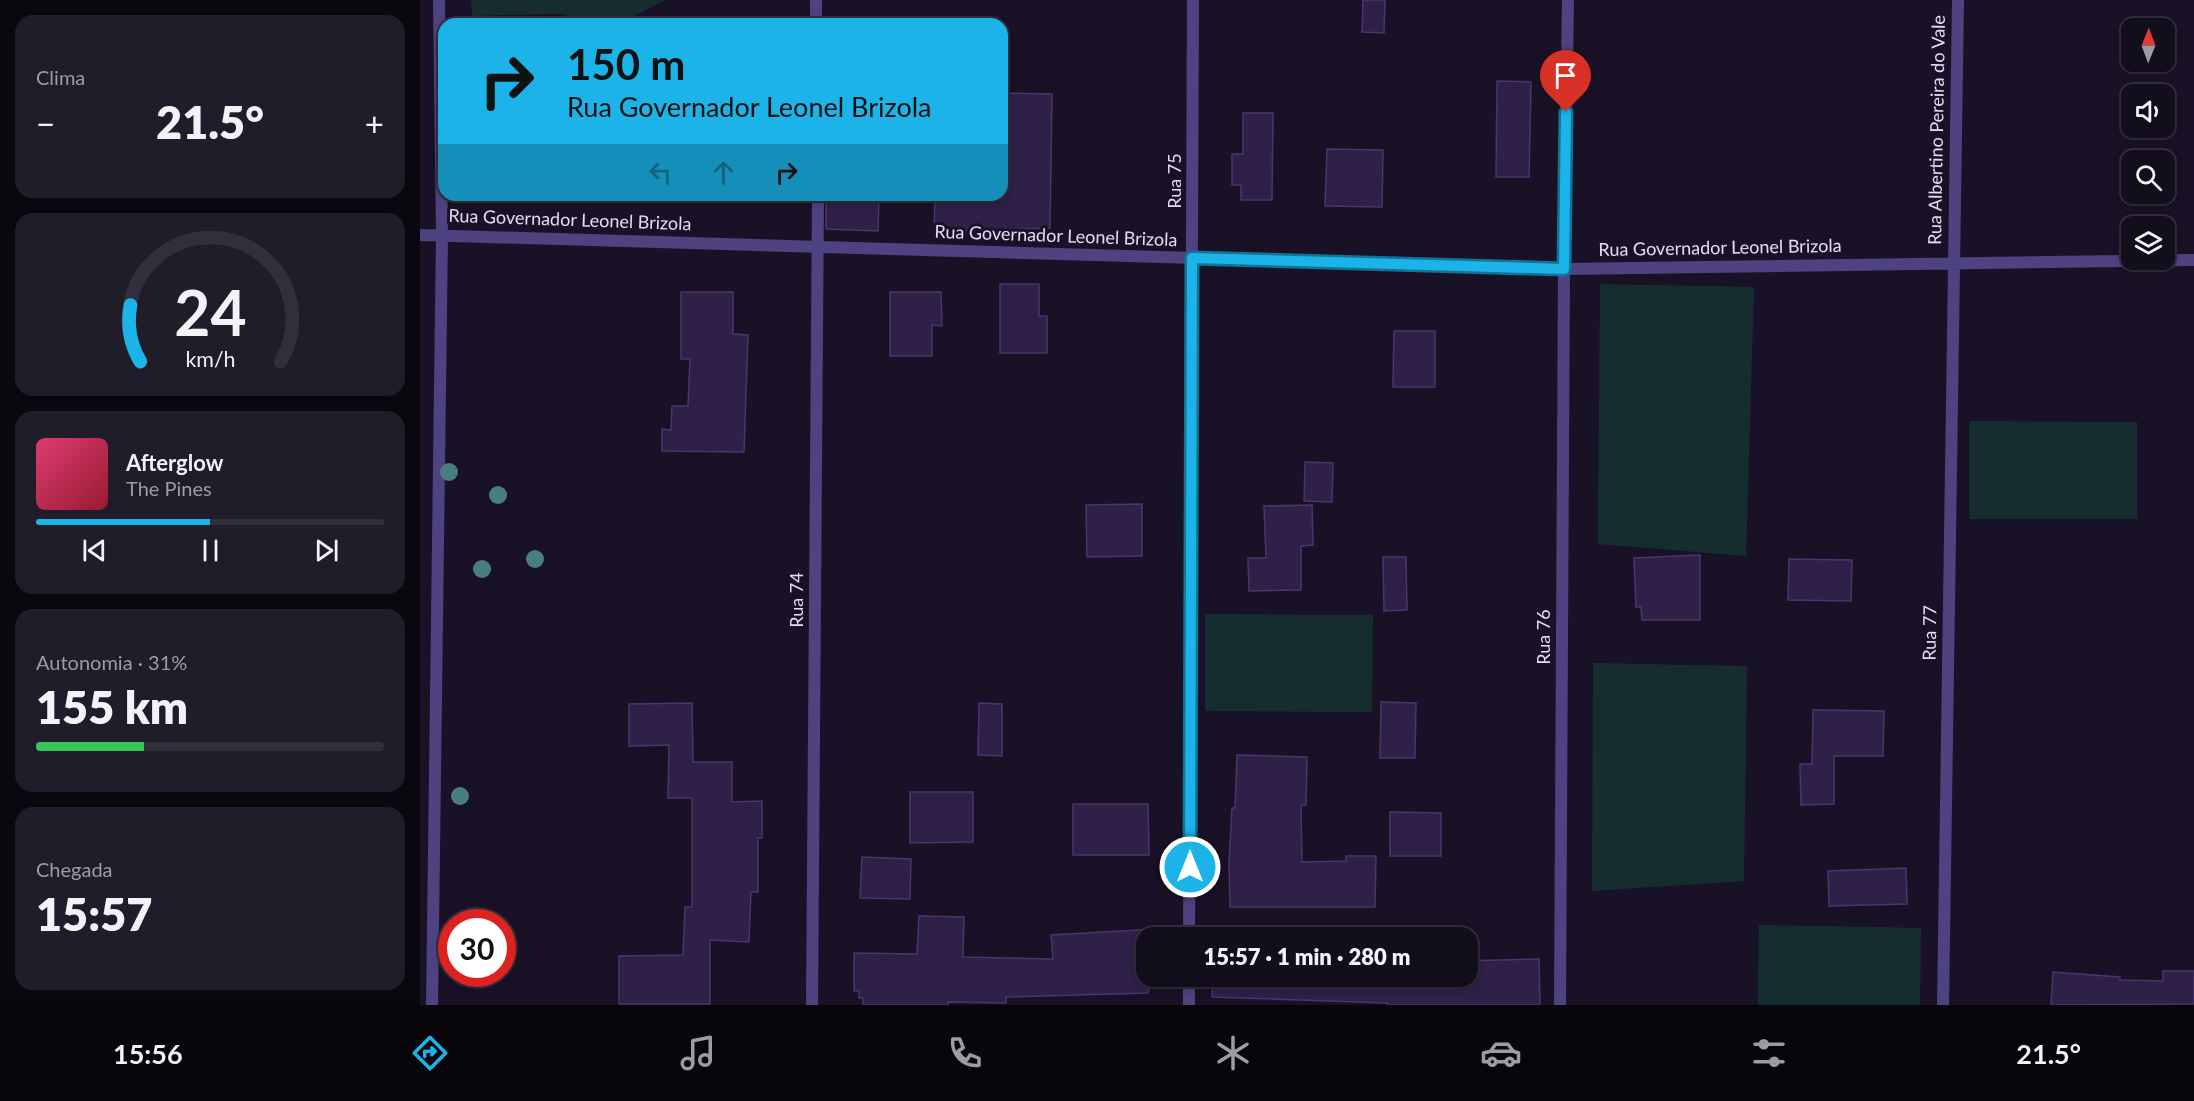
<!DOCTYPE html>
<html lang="pt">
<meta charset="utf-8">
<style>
body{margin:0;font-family:Lato,sans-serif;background:#201c29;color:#f1f3f6;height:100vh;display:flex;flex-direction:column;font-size:22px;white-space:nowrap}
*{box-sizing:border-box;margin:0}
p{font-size:20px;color:#9d9ca3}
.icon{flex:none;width:33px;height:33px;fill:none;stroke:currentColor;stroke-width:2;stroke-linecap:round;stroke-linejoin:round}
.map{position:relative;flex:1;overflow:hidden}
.side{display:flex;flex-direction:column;gap:15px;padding:15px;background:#0a080f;width:420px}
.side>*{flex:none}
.banner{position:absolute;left:18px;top:18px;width:570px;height:183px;border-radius:18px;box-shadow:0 3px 9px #0003,0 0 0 2px #322e3b;background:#1bb3e8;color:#111;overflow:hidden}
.needle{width:39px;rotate:1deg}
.controls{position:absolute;left:1701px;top:18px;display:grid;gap:12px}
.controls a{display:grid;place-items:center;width:54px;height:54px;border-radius:12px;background:#130e1c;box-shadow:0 3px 9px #0003,0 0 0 2px #322e3b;font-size:30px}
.speed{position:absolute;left:18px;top:909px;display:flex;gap:12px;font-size:30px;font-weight:700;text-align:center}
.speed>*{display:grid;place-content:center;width:78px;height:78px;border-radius:50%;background:#130e1c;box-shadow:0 3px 9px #0003,0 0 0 2px #322e3b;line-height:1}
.speed .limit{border:9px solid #d22;background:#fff;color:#111}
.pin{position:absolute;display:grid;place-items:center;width:51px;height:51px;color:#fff;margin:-62px -26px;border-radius:50% 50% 50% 0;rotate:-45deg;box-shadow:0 0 6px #0007}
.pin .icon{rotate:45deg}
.me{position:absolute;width:66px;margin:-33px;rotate:0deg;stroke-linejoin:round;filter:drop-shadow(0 0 4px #0008)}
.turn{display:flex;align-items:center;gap:21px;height:126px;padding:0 30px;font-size:27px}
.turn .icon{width:78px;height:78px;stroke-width:2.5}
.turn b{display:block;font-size:42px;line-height:51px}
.lanes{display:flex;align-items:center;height:57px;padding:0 30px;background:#0003;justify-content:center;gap:30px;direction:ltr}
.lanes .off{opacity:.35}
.big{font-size:45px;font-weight:800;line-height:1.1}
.side .tile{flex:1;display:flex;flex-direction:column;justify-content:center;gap:9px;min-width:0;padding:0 21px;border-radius:18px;background:#201c29}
.side .dial{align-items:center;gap:0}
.dial svg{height:156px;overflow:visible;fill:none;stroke:#322e3b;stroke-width:7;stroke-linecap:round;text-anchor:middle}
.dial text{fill:#f1f3f6;stroke:none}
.song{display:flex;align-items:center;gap:18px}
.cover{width:72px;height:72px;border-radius:9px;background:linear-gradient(135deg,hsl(340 70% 55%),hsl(350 70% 35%))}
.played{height:6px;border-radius:3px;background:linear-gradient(90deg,#1bb3e8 50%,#322e3b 50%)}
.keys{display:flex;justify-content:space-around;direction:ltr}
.heat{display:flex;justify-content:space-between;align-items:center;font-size:33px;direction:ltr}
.charge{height:9px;border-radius:4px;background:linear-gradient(90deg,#34c759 31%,#322e3b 0)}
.trip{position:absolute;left:716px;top:927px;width:342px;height:60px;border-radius:18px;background:#130e1c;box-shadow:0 3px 9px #0003,0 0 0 2px #322e3b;font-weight:800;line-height:60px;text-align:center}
.menu{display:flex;height:96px;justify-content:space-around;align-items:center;background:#08060b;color:#9d9ca3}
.menu .icon{width:42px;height:42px}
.menu .selected{color:#1bb3e8}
.menu b{font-size:27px;color:#f1f3f6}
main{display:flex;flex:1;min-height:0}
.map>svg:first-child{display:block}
.green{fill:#162d30}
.building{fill:#2e2046;stroke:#4a356f;stroke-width:1.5}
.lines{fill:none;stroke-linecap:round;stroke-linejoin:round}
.street{stroke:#4f4281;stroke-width:12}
.tree{fill:#487d81}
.route-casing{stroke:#127497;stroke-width:15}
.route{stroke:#1bb3e8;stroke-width:10}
.labels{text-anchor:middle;stroke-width:6;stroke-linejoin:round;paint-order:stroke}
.street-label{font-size:18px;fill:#e4dbfb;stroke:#191226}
</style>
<main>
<section class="side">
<div class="tile"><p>Clima</p>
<div class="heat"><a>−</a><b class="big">21.5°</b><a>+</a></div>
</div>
<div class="tile dial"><svg viewBox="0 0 100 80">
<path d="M14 69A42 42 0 1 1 86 69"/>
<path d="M14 69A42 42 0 0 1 9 40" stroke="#1bb3e8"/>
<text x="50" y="56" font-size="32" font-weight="700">24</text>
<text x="50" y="72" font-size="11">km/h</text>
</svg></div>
<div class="tile">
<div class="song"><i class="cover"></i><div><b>Afterglow</b><p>The Pines</p></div></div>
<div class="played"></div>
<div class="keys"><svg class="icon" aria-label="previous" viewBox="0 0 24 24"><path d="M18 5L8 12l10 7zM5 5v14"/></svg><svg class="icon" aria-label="pause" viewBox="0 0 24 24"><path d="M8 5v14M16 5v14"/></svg><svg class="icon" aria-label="next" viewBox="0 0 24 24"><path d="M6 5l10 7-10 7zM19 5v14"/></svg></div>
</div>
<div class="tile"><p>Autonomia · 31%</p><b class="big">155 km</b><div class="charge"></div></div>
<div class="tile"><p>Chegada</p><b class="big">15:57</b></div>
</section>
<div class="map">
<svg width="1774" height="1005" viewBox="0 0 1774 1005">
<rect width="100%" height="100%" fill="#191226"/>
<path class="green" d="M51,0h194l-46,24 -61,-10 -86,2z
M1180,284l154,3 -8,269 -148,-12z
M1549,421l168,1v97h-168z
M785,614l168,1 -1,97 -167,-1z
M1173,663l154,3 -3,215 -152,10z
M1339,925l162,3 -1,77h-162z"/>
<path class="building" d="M943,0h22l-1,33 -22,-1z
M1077,81l34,1 -2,95h-33z
M582,93l50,1 -2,134 -116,4 1,-37h67z
M823,113h30l-1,87h-31v-15h-9v-31h11z
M907,149l56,1 -1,57 -57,-1z
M406,195h53l-1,36 -52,-2z
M580,284h39v32h8v37h-47z
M261,292h52v42l15,1 -4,117 -82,-1v-22l9,1 1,-24h16l2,-47h-9z
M470,292h51l1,34 -10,-1v31h-42z
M974,331h41v56h-42z
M885,462l28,1 -1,39 -28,-1z
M722,504v52l-55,1 -1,-52z
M892,505l1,40 -12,1v44l-52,1 -1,-33h18l-2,-52z
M1280,555v65h-58l-1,-13h-5l-2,-49z
M963,557h23l1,53 -23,1z
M1369,559l63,1 -1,41 -63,-1z
M961,702l35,1 -1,55h-35z
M272,703l1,59h39v40l30,-1v37h-4v54h-7l-2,50 -39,-2v64h-91v-48l64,-1 2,-48h7v-109h-24l1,-53 -40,1v-42z
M559,703l23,1v52l-24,-1z
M1393,710l71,1 -1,45h-49v48l-33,1 -1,-41h12z
M817,755l70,2 -1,48h-5l1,57 44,-1v-5h30l-1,51h-145l-1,-44 3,-55h3z
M490,792h63v50l-63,1z
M653,804h75l1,51h-76z
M970,812l51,1v43h-51z
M442,857l49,2 -1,40 -50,-1z
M1486,868l1,36 -78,2 -1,-35z
M499,916l45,1 -1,40 90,2 -2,-24 105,-6 1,9h-11v38h6l-4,17 -142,4v6l-58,-1v3h-85v-7h-4v-7h-5v-38l63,1z
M1119,959l1,46h-153v-2l-175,-6 1,-21h254v-15z
M1743,971h31v33l-143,1 2,-33 67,5v3l43,1z"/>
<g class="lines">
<path class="street" d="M396,0v24
M0,235l1144,34 630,-9
M769,938l4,-938
M12,1005l10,-771 -3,-234
M392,1005l6,-810
M769,1005v-29
M1140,1005l4,-736 4,-269
M1523,1005l15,-1005"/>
</g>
<g class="tree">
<circle cx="29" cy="472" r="9"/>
<circle cx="78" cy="495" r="9"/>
<circle cx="115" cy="559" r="9"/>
<circle cx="62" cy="569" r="9"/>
<circle cx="40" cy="796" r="9"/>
</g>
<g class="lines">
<defs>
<path id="route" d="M770,867l2,-609 372,11 2,-157"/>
</defs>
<use href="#route" class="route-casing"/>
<use href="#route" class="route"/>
</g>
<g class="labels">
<g class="street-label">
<text transform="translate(1517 130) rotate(-89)" y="6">Rua Albertino Pereira do Vale</text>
<text transform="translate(755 181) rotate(-90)" y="6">Rua 75</text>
<text transform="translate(150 220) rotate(2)" y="6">Rua Governador Leonel Brizola</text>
<text transform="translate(636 236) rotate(2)" y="6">Rua Governador Leonel Brizola</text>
<text transform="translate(1300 248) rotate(-1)" y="6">Rua Governador Leonel Brizola</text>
<text transform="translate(377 600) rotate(-90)" y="6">Rua 74</text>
<text transform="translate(1510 633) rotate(-89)" y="6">Rua 77</text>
<text transform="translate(1124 637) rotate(-90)" y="6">Rua 76</text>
</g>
</g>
</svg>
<div class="controls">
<a><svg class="needle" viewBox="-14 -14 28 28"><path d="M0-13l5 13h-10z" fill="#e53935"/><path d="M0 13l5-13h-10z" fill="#9d9ca3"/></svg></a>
<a><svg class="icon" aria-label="sound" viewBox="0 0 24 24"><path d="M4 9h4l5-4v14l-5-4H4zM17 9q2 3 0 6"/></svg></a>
<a><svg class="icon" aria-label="search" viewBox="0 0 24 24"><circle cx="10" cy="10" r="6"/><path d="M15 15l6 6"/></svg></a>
<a><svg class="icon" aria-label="layers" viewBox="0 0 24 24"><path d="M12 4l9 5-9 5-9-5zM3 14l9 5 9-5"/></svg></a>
</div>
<div class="speed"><div class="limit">30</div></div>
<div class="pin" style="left:1146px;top:112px;background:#d93025"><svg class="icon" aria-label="arrive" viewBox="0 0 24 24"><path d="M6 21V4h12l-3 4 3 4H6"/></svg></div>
<svg class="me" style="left:770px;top:867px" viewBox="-20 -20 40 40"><circle r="17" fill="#1bb3e8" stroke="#fff" stroke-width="3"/><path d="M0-11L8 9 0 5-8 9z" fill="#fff"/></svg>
<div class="trip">15:57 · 1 min · 280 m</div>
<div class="banner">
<div class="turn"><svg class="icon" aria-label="right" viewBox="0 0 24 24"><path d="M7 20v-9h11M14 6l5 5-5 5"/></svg><div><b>150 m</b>Rua Governador Leonel Brizola</div></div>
<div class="lanes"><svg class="icon off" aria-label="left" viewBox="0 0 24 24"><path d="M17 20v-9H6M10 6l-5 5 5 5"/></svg><svg class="icon off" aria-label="ahead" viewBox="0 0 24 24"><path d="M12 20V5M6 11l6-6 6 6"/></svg><svg class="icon" aria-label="right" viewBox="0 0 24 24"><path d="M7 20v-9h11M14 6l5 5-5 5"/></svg></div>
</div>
</div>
</main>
<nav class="menu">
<b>15:56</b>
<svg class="icon selected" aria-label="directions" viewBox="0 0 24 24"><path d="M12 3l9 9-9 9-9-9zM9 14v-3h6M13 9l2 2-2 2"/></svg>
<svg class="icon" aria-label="music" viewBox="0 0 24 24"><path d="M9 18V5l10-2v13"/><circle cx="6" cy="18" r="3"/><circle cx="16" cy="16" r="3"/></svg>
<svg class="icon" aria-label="phone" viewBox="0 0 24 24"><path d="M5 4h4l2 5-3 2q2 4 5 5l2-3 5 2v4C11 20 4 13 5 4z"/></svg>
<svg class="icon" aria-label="climate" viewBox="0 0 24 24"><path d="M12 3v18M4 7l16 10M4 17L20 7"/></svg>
<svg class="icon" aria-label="car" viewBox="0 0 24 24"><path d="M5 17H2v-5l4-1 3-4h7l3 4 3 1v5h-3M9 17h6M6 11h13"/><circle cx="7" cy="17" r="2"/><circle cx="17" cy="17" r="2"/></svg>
<svg class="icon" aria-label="filters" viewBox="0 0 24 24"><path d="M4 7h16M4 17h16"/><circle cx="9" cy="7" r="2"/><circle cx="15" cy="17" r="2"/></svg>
<b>21.5°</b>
</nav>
